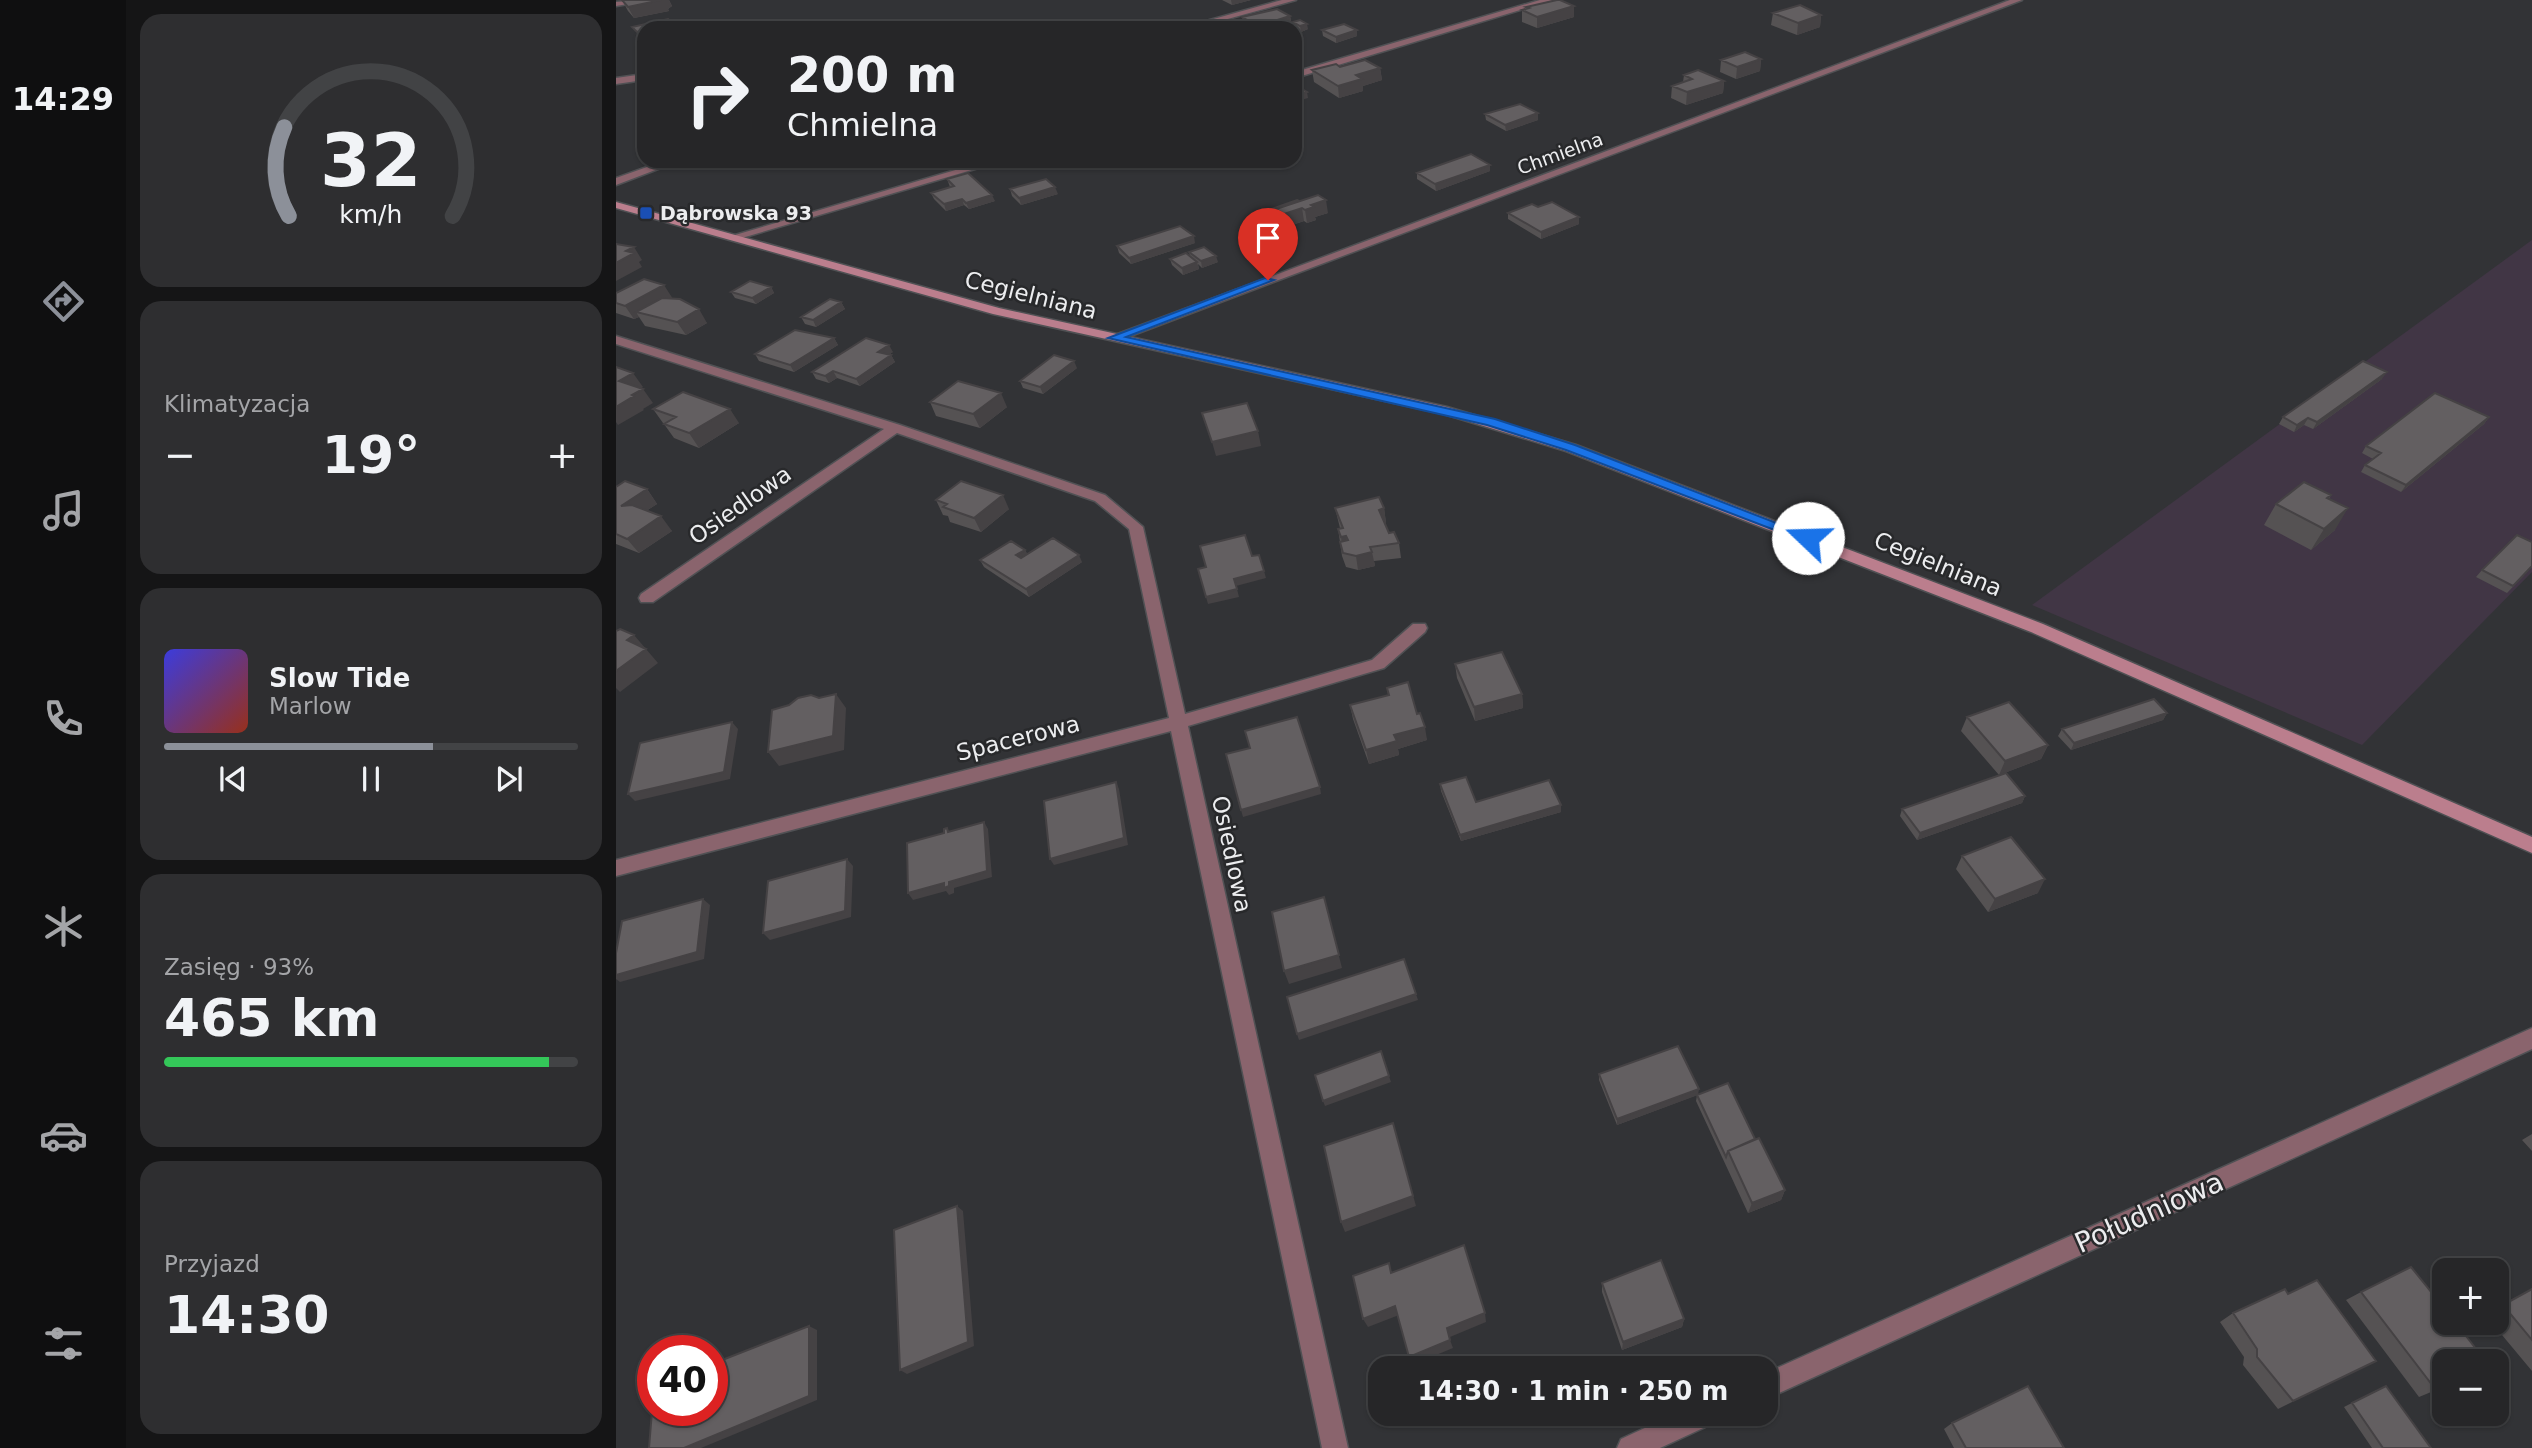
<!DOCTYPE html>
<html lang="pl">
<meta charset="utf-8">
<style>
body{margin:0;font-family:"DejaVu Sans",sans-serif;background:#2e2e30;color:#f1f3f6;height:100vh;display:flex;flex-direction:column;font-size:26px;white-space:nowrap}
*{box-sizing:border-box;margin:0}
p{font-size:23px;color:#a4a5a8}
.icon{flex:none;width:38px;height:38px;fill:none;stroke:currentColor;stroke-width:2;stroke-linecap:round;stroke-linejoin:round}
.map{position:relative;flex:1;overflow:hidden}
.panel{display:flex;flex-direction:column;gap:14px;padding:14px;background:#151516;width:490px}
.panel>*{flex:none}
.top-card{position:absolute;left:21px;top:21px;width:665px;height:147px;border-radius:21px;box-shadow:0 2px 5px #0004,0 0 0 2px #424345;background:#262628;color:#f1f3f6;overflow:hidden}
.fabs{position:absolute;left:1816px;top:1258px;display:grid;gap:14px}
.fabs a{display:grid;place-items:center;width:77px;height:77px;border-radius:14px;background:#262628;box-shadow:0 2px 5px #0004,0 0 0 2px #424345;font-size:35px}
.speed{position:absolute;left:21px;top:1335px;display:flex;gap:14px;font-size:35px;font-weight:700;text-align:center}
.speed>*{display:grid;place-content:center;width:91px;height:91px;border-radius:50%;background:#262628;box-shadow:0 2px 5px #0004,0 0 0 2px #424345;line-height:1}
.speed .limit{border:10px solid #d22;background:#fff;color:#111}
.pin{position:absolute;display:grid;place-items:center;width:60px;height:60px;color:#fff;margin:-72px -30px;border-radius:50% 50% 50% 0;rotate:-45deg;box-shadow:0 0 7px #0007}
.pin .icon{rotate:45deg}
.me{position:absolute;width:77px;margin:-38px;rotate:291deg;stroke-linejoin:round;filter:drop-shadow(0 0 5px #0008)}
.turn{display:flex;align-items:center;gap:24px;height:147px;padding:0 35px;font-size:32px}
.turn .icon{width:91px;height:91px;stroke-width:2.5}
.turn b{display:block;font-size:49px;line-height:60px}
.big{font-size:52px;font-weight:700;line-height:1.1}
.panel .card{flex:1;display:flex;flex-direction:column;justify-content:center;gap:10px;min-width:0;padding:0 24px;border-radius:21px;background:#2e2e30}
.panel .dial{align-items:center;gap:0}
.dial svg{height:182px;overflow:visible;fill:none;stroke:#424345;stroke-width:7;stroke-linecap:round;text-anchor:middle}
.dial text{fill:#f1f3f6;stroke:none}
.song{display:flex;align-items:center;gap:21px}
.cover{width:84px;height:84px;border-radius:10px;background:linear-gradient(135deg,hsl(240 70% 55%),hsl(10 70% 35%))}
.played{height:7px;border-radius:4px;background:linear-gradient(90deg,#8c9099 65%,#424345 65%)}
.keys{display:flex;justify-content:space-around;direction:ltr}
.heat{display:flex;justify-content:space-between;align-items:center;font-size:38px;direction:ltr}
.charge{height:10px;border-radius:5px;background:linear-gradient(90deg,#34c759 93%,#424345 0)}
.trip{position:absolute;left:752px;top:1356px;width:410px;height:70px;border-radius:21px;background:#262628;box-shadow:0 2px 5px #0004,0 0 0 2px #424345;font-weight:700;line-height:70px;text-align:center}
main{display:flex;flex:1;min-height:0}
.tab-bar{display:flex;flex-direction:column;width:126px;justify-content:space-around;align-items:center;background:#0f0f10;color:#a4a5a8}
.tab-bar .icon{width:49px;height:49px}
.tab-bar .active{color:#8c9099}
.tab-bar b{font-size:32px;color:#f1f3f6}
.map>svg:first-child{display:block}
.industrial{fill:#413645}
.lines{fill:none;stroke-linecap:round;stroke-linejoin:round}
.lane-casing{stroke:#505154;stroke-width:3}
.street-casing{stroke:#505154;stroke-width:3}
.secondary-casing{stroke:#505154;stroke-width:3}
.lane{fill:#8a646d;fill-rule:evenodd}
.street{fill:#8a646d;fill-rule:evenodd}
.secondary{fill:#bb7e8d;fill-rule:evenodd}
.wall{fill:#555253}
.shaded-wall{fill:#454244}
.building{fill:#635f61;stroke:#454244;stroke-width:2}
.route{fill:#1a73e8;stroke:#114b97;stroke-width:2}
.transit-dot{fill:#1a4fb4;stroke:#28292b;stroke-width:2.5}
.labels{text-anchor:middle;stroke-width:5;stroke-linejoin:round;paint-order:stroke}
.far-street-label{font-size:19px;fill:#ecedef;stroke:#28292b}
.far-poi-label{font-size:19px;font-weight:bold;fill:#ecedef;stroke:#28292b;text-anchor:start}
.street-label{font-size:23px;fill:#ecedef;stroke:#28292b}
.near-street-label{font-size:28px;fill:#ecedef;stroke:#28292b}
</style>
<main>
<nav class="tab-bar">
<b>14:29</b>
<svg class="icon active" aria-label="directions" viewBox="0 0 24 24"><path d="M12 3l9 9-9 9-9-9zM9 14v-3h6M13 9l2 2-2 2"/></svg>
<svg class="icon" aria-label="music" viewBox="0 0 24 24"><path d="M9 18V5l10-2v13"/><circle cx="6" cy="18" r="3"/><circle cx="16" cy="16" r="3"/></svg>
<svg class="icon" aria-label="phone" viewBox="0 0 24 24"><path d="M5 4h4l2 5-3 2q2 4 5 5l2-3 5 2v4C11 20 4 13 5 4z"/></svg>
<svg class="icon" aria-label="climate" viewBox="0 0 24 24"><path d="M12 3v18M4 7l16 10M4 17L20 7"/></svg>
<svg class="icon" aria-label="car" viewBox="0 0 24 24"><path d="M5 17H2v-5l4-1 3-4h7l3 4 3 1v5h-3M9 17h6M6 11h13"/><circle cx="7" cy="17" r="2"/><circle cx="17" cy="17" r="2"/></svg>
<svg class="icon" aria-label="filters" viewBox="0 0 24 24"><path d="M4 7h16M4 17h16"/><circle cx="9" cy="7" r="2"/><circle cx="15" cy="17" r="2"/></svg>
</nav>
<section class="panel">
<div class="card dial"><svg viewBox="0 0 100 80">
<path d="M14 69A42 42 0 1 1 86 69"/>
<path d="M14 69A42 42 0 0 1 12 30" stroke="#8c9099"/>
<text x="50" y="56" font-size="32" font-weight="700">32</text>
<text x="50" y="72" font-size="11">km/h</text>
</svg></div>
<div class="card"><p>Klimatyzacja</p>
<div class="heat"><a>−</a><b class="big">19°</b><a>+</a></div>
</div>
<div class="card">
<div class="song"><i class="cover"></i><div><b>Slow Tide</b><p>Marlow</p></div></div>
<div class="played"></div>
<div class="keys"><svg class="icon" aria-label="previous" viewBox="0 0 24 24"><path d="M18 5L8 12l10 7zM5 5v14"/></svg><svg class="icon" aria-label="pause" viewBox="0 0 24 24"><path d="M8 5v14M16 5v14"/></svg><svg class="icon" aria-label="next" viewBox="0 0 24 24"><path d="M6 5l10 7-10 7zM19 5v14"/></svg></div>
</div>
<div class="card"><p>Zasięg · 93%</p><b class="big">465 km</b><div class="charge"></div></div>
<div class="card"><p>Przyjazd</p><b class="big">14:30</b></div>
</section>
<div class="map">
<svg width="1916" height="1448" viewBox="0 0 1916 1448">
<rect width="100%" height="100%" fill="#323336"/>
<path class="industrial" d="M1916,240v332l-170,173 -330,-140z"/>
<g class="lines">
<defs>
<path id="lane" d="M25,0l-1,2 -24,4v-4z
M666,0h14l-101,28h-14z
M924,0h13l-258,78v-6z
M1394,0h12l-905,341 -10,-3z
M28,74v6l-28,4v-6z
M48,161h15l-63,24v-7z
M370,161h16l-267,79 -10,-2z"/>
<path id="street" d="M0,336l284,89 205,70 38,32 42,187 187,-54 41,-36h12l2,4 -2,4 -41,36 -196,58 160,722h-26l-151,-717 -555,145v-16l553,-142 -40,-189 -34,-28 -198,-68 -244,169h-12l-2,-4 2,-4 243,-165 -268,-85z
M1916,1028v21l-766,350v-26z
M1059,1414h43l-4,9 -54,25h-43l4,-9z"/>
<path id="secondary" d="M0,202l383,106 448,99 129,38 467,179 489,213v16l-501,-221 -465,-181 -122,-37 -451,-100 -377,-106z"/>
</defs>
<use href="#lane" class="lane-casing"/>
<use href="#street" class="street-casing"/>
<use href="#secondary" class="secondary-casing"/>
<use href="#lane" class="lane"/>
<use href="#street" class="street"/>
<use href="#secondary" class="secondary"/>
</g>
<path class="wall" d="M6,0h47l3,6 -4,3 1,2 -35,7 -6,-7z
M606,0h29l-19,5z
M910,7l48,10 -37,11 -15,-6v-12l4,-1z
M1157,13l48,2 -1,12 -23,8 -26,-10z
M674,16l1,5 -20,7h-18l-9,-5 -2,-6z
M677,22l15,7 -7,3 -7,-4z
M706,30h35v6l-21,7 -13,-7z
M1145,59l-1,12 -24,8 -16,-7 1,-12z
M724,67l40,1 2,12 -19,6v5l-24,7 -25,-16 -2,-12z
M1068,75l40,6 -1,12 -37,12 -15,-7 1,-12 11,-4z
M869,114l53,6 -32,11 -20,-11z
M874,165v6l-54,20 -19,-12v-6z
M331,179l48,22 -26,8 -5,-4 -18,6 -12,-12 -3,-6 19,-6z
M394,189l48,5 -37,11 -9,-9z
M681,200l31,13 -13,4 1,3 -9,3 -3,-2 -18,6 -16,-11 -1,-6z
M892,213l71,4v7l-38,15 -33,-20z
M579,243l-64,21 -12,-11 -2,-7z
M573,252l29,10 -16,6 -4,-4 1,5 -16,6 -11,-10 -2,-6 20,-2z
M155,287l3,6 -18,11 -21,-6 -4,-6z
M0,293l57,6 34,24 -21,12 -41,-9 -6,-9 -5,2 -18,-6z
M225,302l4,7 -29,18 -11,-3 -4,-7z
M218,338l4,7 -44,27 -35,-11 -4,-7z
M277,352l-5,3h3l4,7 -35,24 -23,-8 -8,5 -13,-4 -4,-7z
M461,368l-34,26 -20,-6 -3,-7z
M1766,379l-69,50 -9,-4 -10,7 -15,-8 4,-7z
M314,402l77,5 -27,21 -44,-12z
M37,409l86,14 -40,25 -25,-10 -10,-14 1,-1h-2z
M1873,417l-5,7 -83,68 -40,-20 4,-7 8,-6 -11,-6 4,-7z
M0,487l31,2 10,15 -11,7 26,20 -33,22 -23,-9z
M1715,495l-2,4 6,31 -24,20 -47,-25 12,-21z
M320,500l73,9 -28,23 -31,-10 -2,-6 -5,-1z
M719,508h49l2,15h-1l4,10 10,10 2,15 -27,3 1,5 -17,4 -12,-3 -4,-11 -2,-14 -2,-13 2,-1z
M1916,542v25l-25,26 -31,-16 6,-7z
M409,550l2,4 55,8 -53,35 -45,-30 -4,-7z
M839,664l67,30 1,14 -48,13 -18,-43z
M771,688l30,26 10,26 -29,9 1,6 -30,9 -16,-45 -3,-14 38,-10z
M1551,713l-4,7 -92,30 -13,-14 4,-7z
M1351,717l81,28 -7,14 -42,16 -38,-44z
M824,784l36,18 85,3v7l-100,29 -20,-50z
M1409,796l-3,7 -105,37 -17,-24 2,-7z
M1346,856l76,37 -50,19 -32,-43z
M983,1074l99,21 57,44 30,51 -4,10 -33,13 -52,-112 1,-6 -80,30 -18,-45z
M1916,1134v17l-10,-11z
M986,1283l82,36 -2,8 -60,23 -20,-58z
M1916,1289v82l-40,-48h5v-16z
M1745,1292l75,98 -17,7 -73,-97z
M1672,1294l88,67 -98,48 -35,-44 1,-8 -24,-35 13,-9z
M1761,1390l54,58h-59l-28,-41z
M1336,1423l112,25h-110l-10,-19z"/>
<path class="shaded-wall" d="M45,0h8l3,6 -4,3 1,2 -35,7 -6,-11z
M615,0h20l-19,5z
M958,6v11l-37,11v-11z
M1205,15l-1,12 -23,8 1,-12z
M674,16l1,5 -20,7h-12l-1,-2z
M57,24l2,4h-21z
M691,24l1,5 -7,3 -1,-6z
M28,30v7l-4,1 -3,-6z
M741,30v6l-21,7v-6z
M1145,59l-1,12 -24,8 1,-12z
M764,68l2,12 -19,6v5l-24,7 -1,-12 18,-11z
M1108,81l-1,12 -37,12 1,-13z
M691,92l1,6 -13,4v-6z
M922,113v7l-32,11 -1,-6z
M874,165v6l-54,20 -1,-7z
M439,187l3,7 -37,11 -2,-7z
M376,195l3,6 -26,8 -3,-6z
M346,199l2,6 -18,6 -2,-7z
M710,200l2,13 -13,4 1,3 -9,3 -2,-13 -3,-2 2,13 -18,6 -2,-13z
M963,217v7l-38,15v-7z
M578,236l1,7 -64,21 -2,-6z
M18,247l8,13 -3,2 3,5 -26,14v-18l10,-12z
M600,256l2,6 -16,6 -1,-7z
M581,262l2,7 -16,6 -1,-7z
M48,285l9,14 -37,13 3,5 -5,2 -9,-13z
M155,287l3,6 -18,11 -4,-6z
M225,302l4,7 -29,18 -3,-7z
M83,309l8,14 -21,12 -9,-13z
M218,338l4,7 -44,27 -4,-7z
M273,345l4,7 -11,7 -4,-7z
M275,355l4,7 -35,24 -4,-7z
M458,361l3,7 -34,26 -3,-7z
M217,371l4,7 -8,5 -4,-7z
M1771,372l-5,7 -69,50 4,-7z
M17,373l10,14 -14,8 -10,-14z
M27,389l10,14 -10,6 1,1 -26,15 -2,-3v-15z
M385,393l6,14 -27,21 -7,-14z
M114,409l9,14 -40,25 -10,-15z
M1873,417l-5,7 -83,68 5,-7z
M1692,418l-4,7 -10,7 3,-7z
M642,431l3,15 -45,10 -4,-14z
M31,489l10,15 -25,16 -11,-14z
M387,495l6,14 -28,23 -7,-14z
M768,508l2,15 -5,1 -2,-14z
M1732,508l-13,22 -24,20 13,-21z
M45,516l11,15 -33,22 -12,-14z
M730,536l2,14 -5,1 -2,-14z
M409,550l4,7 -10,6 -3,-8z
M756,552l3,14 -17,4 -2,-14z
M463,555l3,7 -53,35 -3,-8z
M648,571l2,7 -30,8 -2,-7z
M621,589l2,8 -31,7 -2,-7z
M18,635l24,28 -38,29 -4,-4v-17l11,-31z
M220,694l10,14 -2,42 -65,16 -11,-14z
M906,694l1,14 -48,13 -1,-14z
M1551,713l-4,7 -92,30 3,-7z
M116,722l6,7 -8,50 -95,22 -7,-7z
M809,727l2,13 -29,9 1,6 -30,9 -3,-14 28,-15z
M1432,745l-7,14 -42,16 6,-14z
M500,782l3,7 9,56 -74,20 -4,-6z
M704,787l1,7 -78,23 -2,-7z
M1409,796l-3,7 -105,37 3,-7z
M945,805v7l-100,29 -1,-6z
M368,822l4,7 4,48 -38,11v5l-5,2 -3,-4 -33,9 -5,-7 41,-11z
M231,859l6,7 -2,51 -81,23 -7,-7z
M1429,879l-7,14 -50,19 7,-13z
M708,897l18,71 -53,16 -5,-13z
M87,899l7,6 -6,54 -84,23 -4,-3v-4z
M800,994l2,6 -119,40 -2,-6z
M773,1076l2,6 -66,24 -2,-5z
M1083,1089l-1,6 -81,30v-6z
M777,1123l23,83 -71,26 -4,-10z
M1169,1190l-4,10 -33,13 4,-10z
M341,1206l6,5 11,135 -67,28 -7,-4z
M779,1306l4,9 -31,12 -5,-8z
M869,1313l1,9 -36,15 -3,-9z
M1068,1319l-2,8 -60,23 1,-8z
M193,1326l8,4v70l-116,48h-17z
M834,1340l3,8 -41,17 -3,-8z"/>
<path class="building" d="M6,0h39l-33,7z
M941,0h3l14,6 -37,11 -15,-7 7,-2 -3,-1z
M1184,5l21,10 -23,8 -25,-10z
M661,9l13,7 -32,10 -16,-9z
M52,19l5,5 -19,4h-10v2l-7,2 -5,-5z
M684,20l7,4 -7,2 -7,-4z
M728,24l13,6 -21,7 -14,-7z
M261,25l3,3h-18z
M1129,52l16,7 -24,8 -16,-7z
M749,60l15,8 -24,7 6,4 -24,7 -26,-16 24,-6 4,3z
M1082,70l26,11 -37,11 -15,-6 20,-7 -8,-4z
M679,85l12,7 -12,4z
M904,104l18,9 -33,12 -20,-11z
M855,154l19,11 -55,19 -18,-11z
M352,173l24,22 -26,8 -4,-4 -18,5 -13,-11 23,-7 -7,-7z
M430,179l9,8 -36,11 -9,-9z
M702,195l8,5 -15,5 3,2 -9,3 -3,-2 -18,6 -8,-5z
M681,200l2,1 -23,8 1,7 -8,-6z
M936,202l27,15 -38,15 -33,-19 24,-9 6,3z
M564,226l14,10 -65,22 -12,-12z
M0,244l18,3 -8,4 8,2 -18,10z
M588,247l12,9 -15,5 -12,-9z
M570,253l11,9 -15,6 -12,-9z
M28,279l20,6 -39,21 -9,-3v-10z
M134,281l21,6 -19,11 -21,-6z
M46,298l18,1 19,10 -22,13 -41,-10z
M214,299l11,3 -28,18 -12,-3z
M179,330l39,8 -44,27 -35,-11z
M250,338l23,7 -11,7 13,3 -35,24 -23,-8 -8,5 -13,-4z
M438,355l20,6 -34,26 -20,-6z
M1747,361l24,11 -70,50 -9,-4 -11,7 -14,-8z
M0,367l17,6 -14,8 24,8 -11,6 2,1 -18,11z
M342,381l43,12 -28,21 -43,-12z
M67,392l47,17 -41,24 -25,-9 12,-7 -23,-8z
M1819,393l54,24 -83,68 -41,-20 16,-12 -15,-7z
M631,403l11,28 -46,11 -10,-29z
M9,481l22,8 -26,17 11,-1 29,11 -34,23 -11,-5v-47z
M345,481l42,14 -29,23 -31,-11 4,-3 -11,-4z
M1688,482l27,13 -4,3 21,10 -24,21 -48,-25z
M763,497l5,11 -5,2 10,23 5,-1 5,11 -29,4 2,5 -16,4 -13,-3 -3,-11 8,-2 -2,-4 -5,1 -3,-8 5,-1 -8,-20z
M629,535l7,21 7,-1 5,16 -30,8 3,10 -31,8 -8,-28 8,-2 -6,-21z
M1901,535l15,7v24l-19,20 -31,-16z
M437,538l26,17 -53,34 -46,-29 31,-19 14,9 -9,5 5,3z
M4,629l14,6 -7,5 19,9 -30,22v-40z
M886,652l20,42 -48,13 -19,-43z
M792,682l9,32 3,-1 5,14 -31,8 3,6 -31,9 -16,-45 39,-10 -2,-7z
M220,694l-3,42 -65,16 4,-42 17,-5 9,-7 13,-3 8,3z
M1538,699l13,14 -93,30 -12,-14z
M1393,702l39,43 -43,16 -38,-44z
M681,717l23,70 -79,23 -15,-56 24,-6 -5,-17z
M116,722l-8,50 -96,22 12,-51z
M1390,773l19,23 -105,37 -18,-24z
M850,777l10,25 73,-22 12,25 -101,30 -20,-51z
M500,782l8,56 -74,21 -6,-58z
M368,822l3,49 -38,11v4l-5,2v-5l-36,10 -1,-50 37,-10v-4l3,-1 1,4z
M1395,837l34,42 -50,20 -33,-43z
M231,859l-2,52 -82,22 5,-52z
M708,897l15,58 -55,16 -12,-59z
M87,899l-6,53 -81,23v-22l6,-32z
M788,959l12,35 -119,40 -10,-37z
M1062,1046l21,43 -82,30 -18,-45z
M765,1051l8,25 -66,25 -8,-26z
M1112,1083l27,56 -27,12 -2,6 -29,-62z
M777,1123l20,73 -72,26 -17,-76z
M1143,1138l26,52 -33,13 -24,-52z
M341,1206l11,136 -68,28 -6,-140z
M848,1245l21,68 -38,15 3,12 -41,17 -14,-51 -32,13 -10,-43 36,-13 2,10z
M1045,1260l23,59 -61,23 -21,-59z
M1795,1267l34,42v14h11l30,39h-41v23l-9,5 -75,-98z
M1701,1280l59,81 -83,40 -36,-44v-8l-24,-36 52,-24 3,5z
M1916,1289v51l-29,-35z
M193,1326v70l-125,52h-35l4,-49v11h59v-46z
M1412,1386l36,62h-98l-14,-25z
M1770,1386l45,62h-48l-31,-45z"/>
<path class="route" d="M649,278l9,2 -148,57 369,82 80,26 240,93 -7,4 -5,-1 -237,-91 -79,-25 -379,-87z"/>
<rect class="transit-dot" x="23" y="206" width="14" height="14" rx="3.5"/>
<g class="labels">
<g class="far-street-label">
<text transform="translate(944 153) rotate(-20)" y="7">Chmielna</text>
</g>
<g class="far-poi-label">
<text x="44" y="220">Dąbrowska 93</text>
</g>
<g class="street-label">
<text transform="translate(415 295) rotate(14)" y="8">Cegielniana</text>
<text transform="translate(124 505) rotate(-35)" y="8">Osiedlowa</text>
<text transform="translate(1322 564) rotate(22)" y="8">Cegielniana</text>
<text transform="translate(402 738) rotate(-14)" y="8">Spacerowa</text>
<text transform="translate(616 854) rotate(78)" y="8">Osiedlowa</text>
</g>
<g class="near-street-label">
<text transform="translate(1533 1212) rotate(-24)" y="10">Południowa</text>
</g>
</g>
</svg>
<div class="fabs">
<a>+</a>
<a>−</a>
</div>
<div class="speed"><div class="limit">40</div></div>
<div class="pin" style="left:652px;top:280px;background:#d93025"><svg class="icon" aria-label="arrive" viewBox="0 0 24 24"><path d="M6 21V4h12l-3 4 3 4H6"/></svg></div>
<svg class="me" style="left:1192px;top:538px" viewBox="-20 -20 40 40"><circle r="19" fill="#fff"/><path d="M0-13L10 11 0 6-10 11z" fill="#1a73e8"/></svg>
<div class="trip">14:30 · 1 min · 250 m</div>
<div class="top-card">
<div class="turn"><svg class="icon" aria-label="right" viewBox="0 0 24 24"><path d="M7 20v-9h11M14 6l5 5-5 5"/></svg><div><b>200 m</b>Chmielna</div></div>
</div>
</div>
</main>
